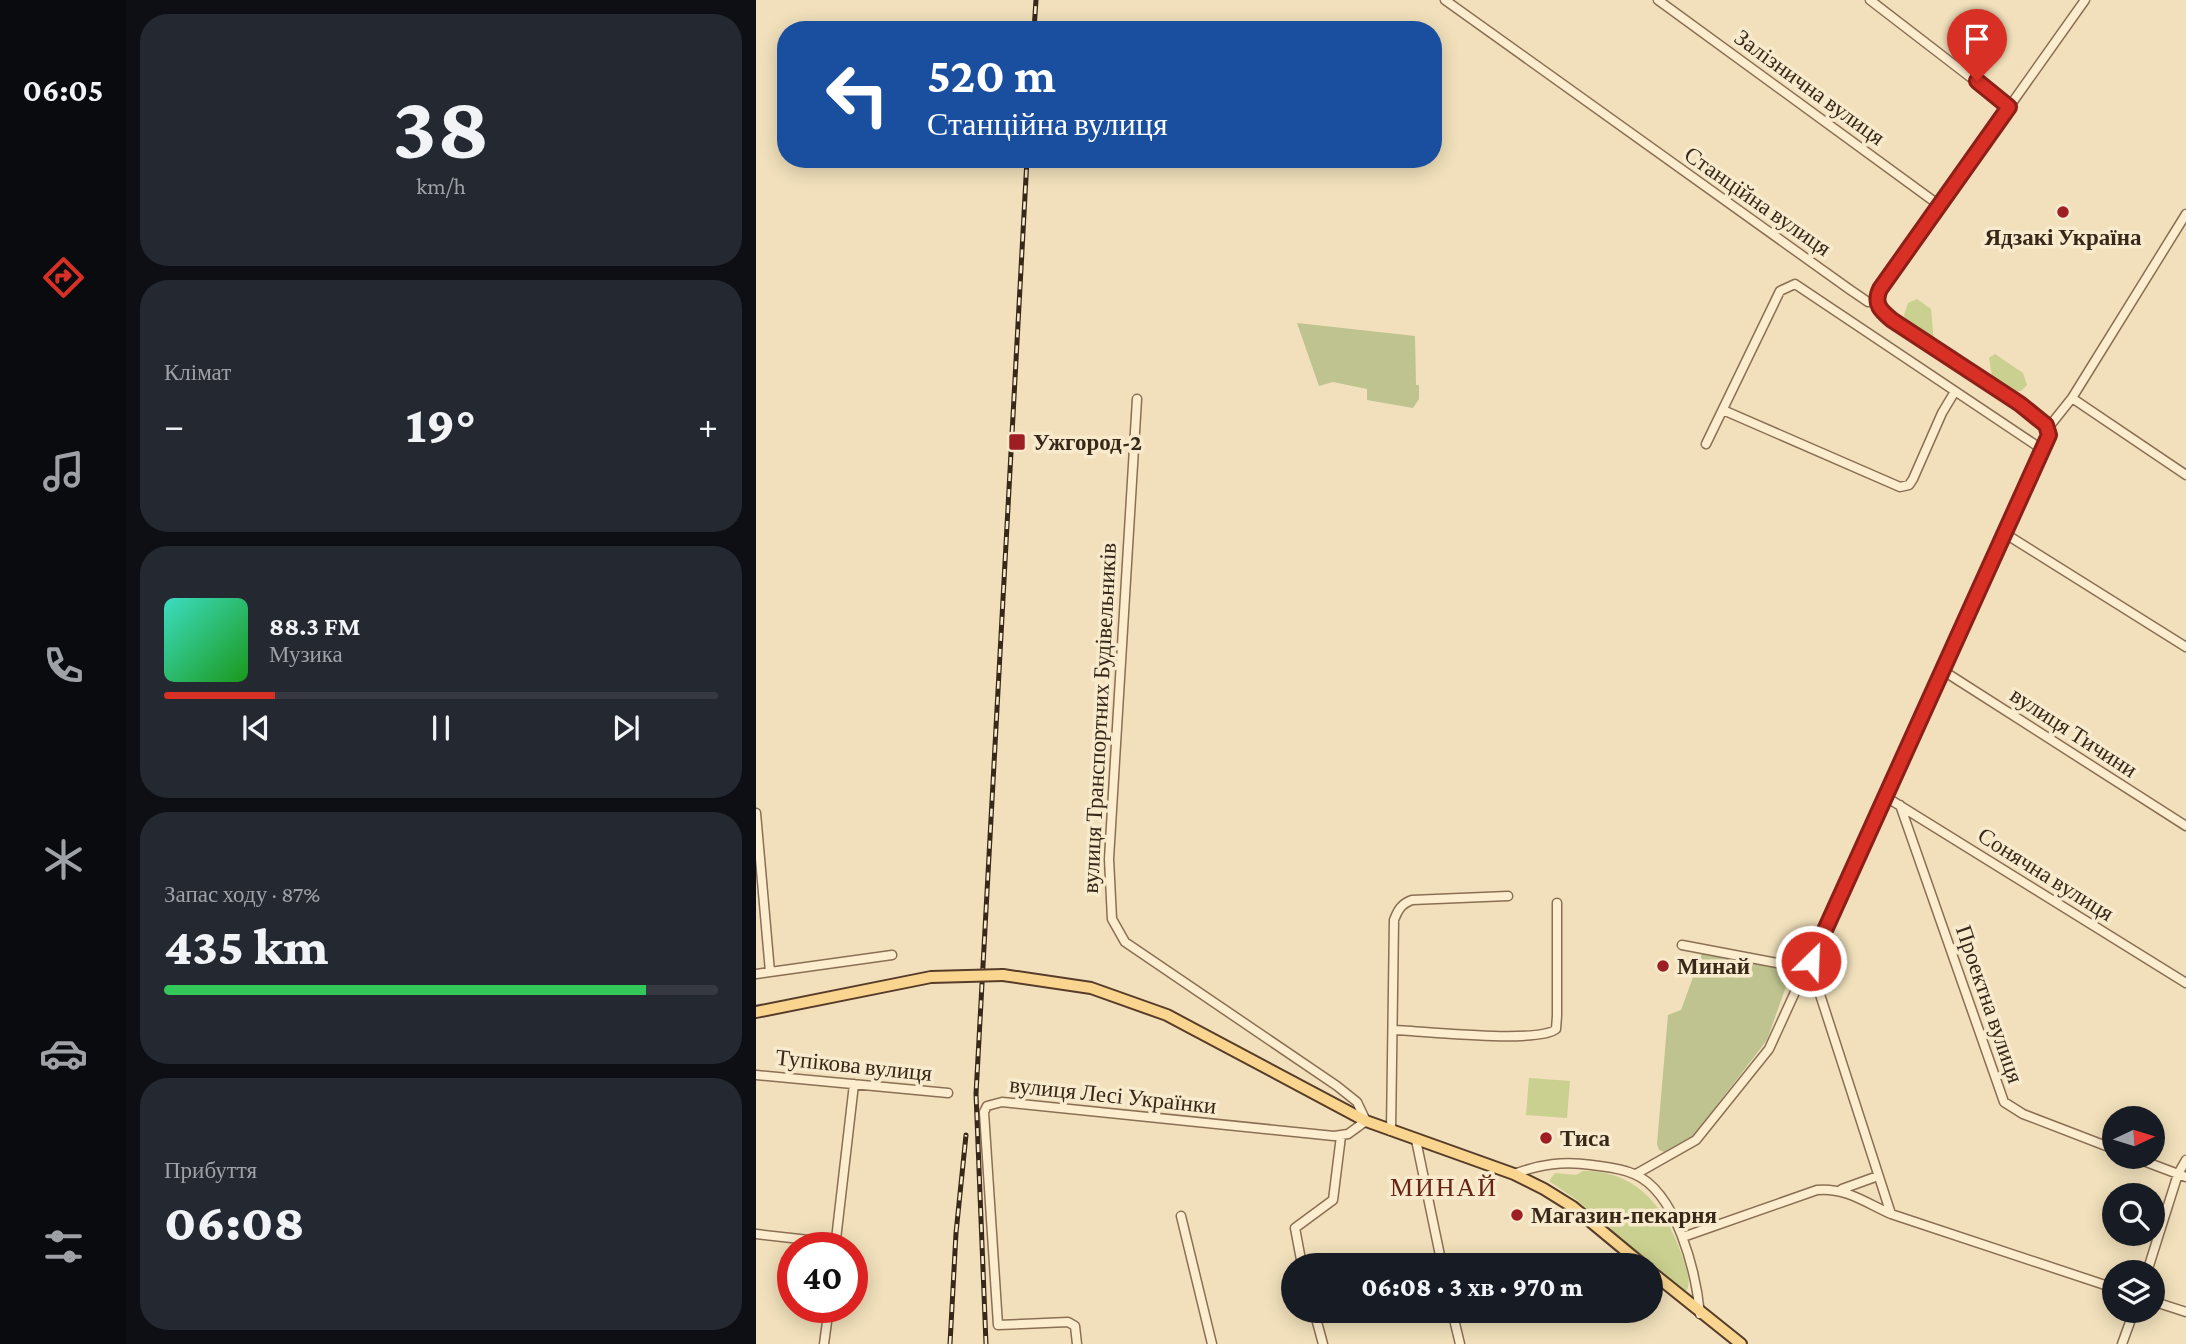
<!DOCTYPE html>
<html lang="uk">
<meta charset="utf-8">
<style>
body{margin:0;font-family:"Crimson Pro",serif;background:#242831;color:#f1f3f6;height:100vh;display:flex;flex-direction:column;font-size:26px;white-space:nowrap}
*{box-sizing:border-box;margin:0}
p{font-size:23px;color:#9ea1a6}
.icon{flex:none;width:38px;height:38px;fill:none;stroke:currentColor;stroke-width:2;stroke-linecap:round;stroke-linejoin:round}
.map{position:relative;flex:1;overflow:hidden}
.panel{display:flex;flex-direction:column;gap:14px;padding:14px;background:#0d0f14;width:630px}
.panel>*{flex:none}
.banner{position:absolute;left:21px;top:21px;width:665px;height:147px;border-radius:28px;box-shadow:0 4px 18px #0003;background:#1a4fa0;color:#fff;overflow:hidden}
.needle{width:46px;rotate:86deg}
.tools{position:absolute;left:1346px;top:1106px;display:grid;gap:14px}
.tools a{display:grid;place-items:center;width:63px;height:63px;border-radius:50%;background:#171b24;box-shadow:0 4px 18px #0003;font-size:35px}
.speed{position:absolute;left:21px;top:1232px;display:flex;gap:14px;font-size:35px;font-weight:700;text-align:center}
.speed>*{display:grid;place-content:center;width:91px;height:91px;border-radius:50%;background:#171b24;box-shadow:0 4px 18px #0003;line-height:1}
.speed .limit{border:10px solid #d22;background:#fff;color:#111}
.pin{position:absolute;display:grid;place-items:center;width:60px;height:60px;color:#fff;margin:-72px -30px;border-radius:50% 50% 50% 0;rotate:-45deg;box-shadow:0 0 7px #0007}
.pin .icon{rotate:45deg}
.me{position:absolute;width:77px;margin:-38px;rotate:24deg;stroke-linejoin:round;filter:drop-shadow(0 0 5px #0008)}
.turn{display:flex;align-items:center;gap:24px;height:147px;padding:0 35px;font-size:32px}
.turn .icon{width:91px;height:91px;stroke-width:2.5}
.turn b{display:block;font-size:49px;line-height:60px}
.big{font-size:52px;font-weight:800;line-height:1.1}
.panel .widget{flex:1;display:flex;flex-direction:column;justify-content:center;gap:10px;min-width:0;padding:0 24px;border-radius:28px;background:#242831}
.panel .dial{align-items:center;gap:0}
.dial b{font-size:91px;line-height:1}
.song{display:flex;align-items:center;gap:21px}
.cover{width:84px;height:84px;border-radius:10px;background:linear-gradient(135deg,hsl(170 70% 55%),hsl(120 70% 35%))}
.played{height:7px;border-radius:4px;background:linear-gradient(90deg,#d93025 20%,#363941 20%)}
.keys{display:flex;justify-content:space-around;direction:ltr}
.heat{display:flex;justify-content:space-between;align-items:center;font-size:38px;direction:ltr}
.charge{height:10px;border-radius:5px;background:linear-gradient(90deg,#34c759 87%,#363941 0)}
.trip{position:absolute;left:525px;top:1253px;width:382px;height:70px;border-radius:35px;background:#171b24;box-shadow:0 4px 18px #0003;font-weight:800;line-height:70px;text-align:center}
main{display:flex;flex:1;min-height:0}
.dock{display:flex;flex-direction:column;width:126px;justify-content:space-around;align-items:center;background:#090b0e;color:#9ea1a6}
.dock .icon{width:49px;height:49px}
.dock .on{color:#d93025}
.dock b{font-size:32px;color:#f1f3f6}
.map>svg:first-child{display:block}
.green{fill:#cad08f}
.cemetery{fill:#bec38f}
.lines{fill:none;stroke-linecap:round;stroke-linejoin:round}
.minor-casing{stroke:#8a6f54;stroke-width:11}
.major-casing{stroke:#573d29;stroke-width:14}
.minor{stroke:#fcedcf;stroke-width:8}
.major{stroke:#f9d58f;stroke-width:10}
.rail-casing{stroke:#38281a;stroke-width:5}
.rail{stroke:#f8eacc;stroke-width:2.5;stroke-dasharray:8;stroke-linecap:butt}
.major-bridge-casing{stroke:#573d29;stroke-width:14;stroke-linecap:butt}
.major-bridge{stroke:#f9d58f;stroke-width:10}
.route-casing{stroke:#8d1f18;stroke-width:18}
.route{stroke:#d93025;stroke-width:12}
.poi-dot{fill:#9e1f23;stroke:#f8eacc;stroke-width:2.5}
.labels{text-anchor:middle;stroke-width:7;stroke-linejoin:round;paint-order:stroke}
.street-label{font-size:23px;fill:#38281a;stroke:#f8eacc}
.poi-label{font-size:23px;font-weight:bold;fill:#38281a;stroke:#f8eacc;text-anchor:start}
.quarter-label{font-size:26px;letter-spacing:2px;fill:#682516;stroke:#f8eacc}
</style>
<main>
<nav class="dock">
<b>06:05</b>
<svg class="icon on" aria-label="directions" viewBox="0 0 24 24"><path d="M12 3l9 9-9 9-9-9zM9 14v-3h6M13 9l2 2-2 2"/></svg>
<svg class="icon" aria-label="music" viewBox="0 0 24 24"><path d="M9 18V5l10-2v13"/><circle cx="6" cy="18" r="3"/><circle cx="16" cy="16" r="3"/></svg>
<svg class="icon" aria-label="phone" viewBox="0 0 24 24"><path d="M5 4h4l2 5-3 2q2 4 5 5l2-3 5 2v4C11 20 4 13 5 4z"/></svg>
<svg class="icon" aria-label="climate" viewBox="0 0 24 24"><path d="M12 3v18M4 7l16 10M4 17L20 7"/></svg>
<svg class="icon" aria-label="car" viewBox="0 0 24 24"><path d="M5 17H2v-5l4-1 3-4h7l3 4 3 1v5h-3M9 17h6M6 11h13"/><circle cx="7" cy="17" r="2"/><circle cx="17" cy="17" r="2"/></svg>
<svg class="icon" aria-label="filters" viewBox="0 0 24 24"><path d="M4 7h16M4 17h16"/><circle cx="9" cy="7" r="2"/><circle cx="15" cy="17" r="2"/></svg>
</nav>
<section class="panel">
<div class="widget dial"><b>38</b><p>km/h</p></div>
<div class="widget"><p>Клімат</p>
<div class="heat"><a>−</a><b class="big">19°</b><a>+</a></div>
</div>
<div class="widget">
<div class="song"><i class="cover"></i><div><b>88.3 FM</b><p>Музика</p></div></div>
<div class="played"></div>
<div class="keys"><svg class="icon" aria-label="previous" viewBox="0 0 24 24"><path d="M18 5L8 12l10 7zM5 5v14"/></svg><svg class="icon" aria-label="pause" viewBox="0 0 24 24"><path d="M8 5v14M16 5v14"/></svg><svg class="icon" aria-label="next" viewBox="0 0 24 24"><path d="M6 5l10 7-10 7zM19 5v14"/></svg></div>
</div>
<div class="widget"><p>Запас ходу · 87%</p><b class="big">435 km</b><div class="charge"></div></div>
<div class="widget"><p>Прибуття</p><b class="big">06:08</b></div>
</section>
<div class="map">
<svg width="1430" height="1344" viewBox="0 0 1430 1344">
<rect width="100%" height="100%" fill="#f1e0bb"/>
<path class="green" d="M1161,299l14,10 3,35 -27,-20 -3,-9 4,-12z
M1239,354l28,19 4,12 -6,6 -15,1 -13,-10 -4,-24z
M773,1078l41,3 -3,37 -41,-3z
M827,1171c55,-1 84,39 100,87 3,11 8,21 4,32l-5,1 -105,-91 -28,-19 6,-8 21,2z"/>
<path class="cemetery" d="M541,323l118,13 1,49h3v14l-6,9 -46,-8v-11l-34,-7 -14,4z
M946,953l75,14 13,8 -23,65 -74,96 -29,16 -5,-2 -2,-6 11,-129 13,-5z"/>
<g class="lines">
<defs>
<path id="minor" d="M689,0l404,289 19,13h9
M902,0l281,205
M1114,0l139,107
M1121,302l3,-13 205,-289
M1121,302l2,7 13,11 128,84 28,24
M1316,398l114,77
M967,410l177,77 9,-2 4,-6 29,-66 12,-20
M950,444l74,-153 15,-7 248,166
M1248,533l182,114
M1186,670l244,156
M1130,797l300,186
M1144,805l104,297 19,12 91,35
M0,813l14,159 -14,2
M926,945l95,18 37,13 77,238 223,74
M14,972l122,-17
M638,1030c28,1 145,14 162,-1l1,-13v-113
M0,1075l192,18
M635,1131l3,-211c4,-10 7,-16 18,-20l96,-4
M660,1140l26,125
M1377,1157l53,20
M758,1174c27,-10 49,-13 78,-9 14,2 29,3 42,9 43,18 62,99 66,140
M880,1174l60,-34 73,-91 274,-599 5,-22 24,-30 114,-184
M1086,1189l36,-13
M425,1216l31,128
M0,1234l80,9
M927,1237l134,-47c28,-3 49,13 74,24
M79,1248l19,-164
M546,1265l-7,-37 38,-28 8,-64
M1391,1272l31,-98 8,-14
M1396,1301l34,11
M558,1311l9,33
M696,1311l8,33
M68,1344l5,-37
M321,1344l-2,-18 -7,-4 -70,3 -14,-213 3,-6 15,-4 332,34 14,-2 18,-13 -9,-19 -20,-16 -212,-144 -13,-23 -3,-60 28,-460
M1366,1344l12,-33"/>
<path id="major" d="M247,975l88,13 76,27 199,106 148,53 30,15 29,18 70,58
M0,1012l175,-35
M894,1271l91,73"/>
</defs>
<use href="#minor" class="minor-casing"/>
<use href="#major" class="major-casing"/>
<use href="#minor" class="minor"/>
<use href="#major" class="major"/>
<defs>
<path id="rail" d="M278,30l2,-30
M194,1344l6,-111 10,-98
M230,1344l-10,-250 51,-935"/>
</defs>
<use href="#rail" class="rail-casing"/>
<use href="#rail" class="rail"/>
<defs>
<path id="major-bridge" d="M175,977l72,-2"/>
</defs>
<use href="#major-bridge" class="major-bridge-casing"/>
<use href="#major-bridge" class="major-bridge"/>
</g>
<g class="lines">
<defs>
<path id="route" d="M1055,961l238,-526 -3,-10 -26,-21 -128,-84c-11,-9 -19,-16 -12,-31l129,-182 -32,-26"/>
</defs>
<use href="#route" class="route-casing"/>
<use href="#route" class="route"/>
</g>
<g class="poi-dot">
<circle cx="1307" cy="212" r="7"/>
<rect x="252" y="433" width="18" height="18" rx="3.5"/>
<circle cx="907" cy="966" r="7"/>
<circle cx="790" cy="1138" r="7"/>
<circle cx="761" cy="1215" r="7"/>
</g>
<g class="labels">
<g class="street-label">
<text transform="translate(1054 87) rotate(36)" y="8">Залізнична вулиця</text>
<text transform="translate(1002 201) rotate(35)" y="8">Станційна вулиця</text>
<text transform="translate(343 718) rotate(-87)" y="8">вулиця Транспортних Будівельників</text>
<text transform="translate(1318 732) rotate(33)" y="8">вулиця Тичини</text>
<text transform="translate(1290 874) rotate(32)" y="8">Сонячна вулиця</text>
<text transform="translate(1234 1004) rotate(71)" y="8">Проектна вулиця</text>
<text transform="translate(98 1065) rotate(6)" y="8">Тупікова вулиця</text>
<text transform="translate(357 1095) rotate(6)" y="8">вулиця Лесі Українки</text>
</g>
<g class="poi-label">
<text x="1307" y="245" text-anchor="middle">Ядзакі Україна</text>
<text x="277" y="450">Ужгород-2</text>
<text x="921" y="974">Минай</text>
<text x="804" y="1146">Тиса</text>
<text x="775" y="1223">Магазин-пекарня</text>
</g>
<g class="quarter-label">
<text x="688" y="1196">МИНАЙ</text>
</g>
</g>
</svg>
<div class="tools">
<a><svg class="needle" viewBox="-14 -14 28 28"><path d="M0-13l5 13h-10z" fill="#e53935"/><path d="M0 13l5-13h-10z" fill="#9ea1a6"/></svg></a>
<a><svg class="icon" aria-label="search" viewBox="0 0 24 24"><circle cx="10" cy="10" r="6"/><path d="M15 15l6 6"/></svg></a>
<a><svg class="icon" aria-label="layers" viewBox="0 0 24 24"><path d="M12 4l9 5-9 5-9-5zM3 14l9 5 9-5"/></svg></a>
</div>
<div class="speed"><div class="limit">40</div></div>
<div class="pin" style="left:1221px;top:81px;background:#d93025"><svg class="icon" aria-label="arrive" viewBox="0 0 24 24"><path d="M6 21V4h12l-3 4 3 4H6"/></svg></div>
<svg class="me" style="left:1055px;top:961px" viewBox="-20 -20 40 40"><circle r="17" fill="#d93025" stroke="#fff" stroke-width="3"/><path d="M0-11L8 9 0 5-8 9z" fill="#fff"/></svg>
<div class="trip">06:08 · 3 хв · 970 m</div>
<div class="banner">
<div class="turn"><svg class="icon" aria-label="left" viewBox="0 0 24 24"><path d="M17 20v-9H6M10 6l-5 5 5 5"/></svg><div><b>520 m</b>Станційна вулиця</div></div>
</div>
</div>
</main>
